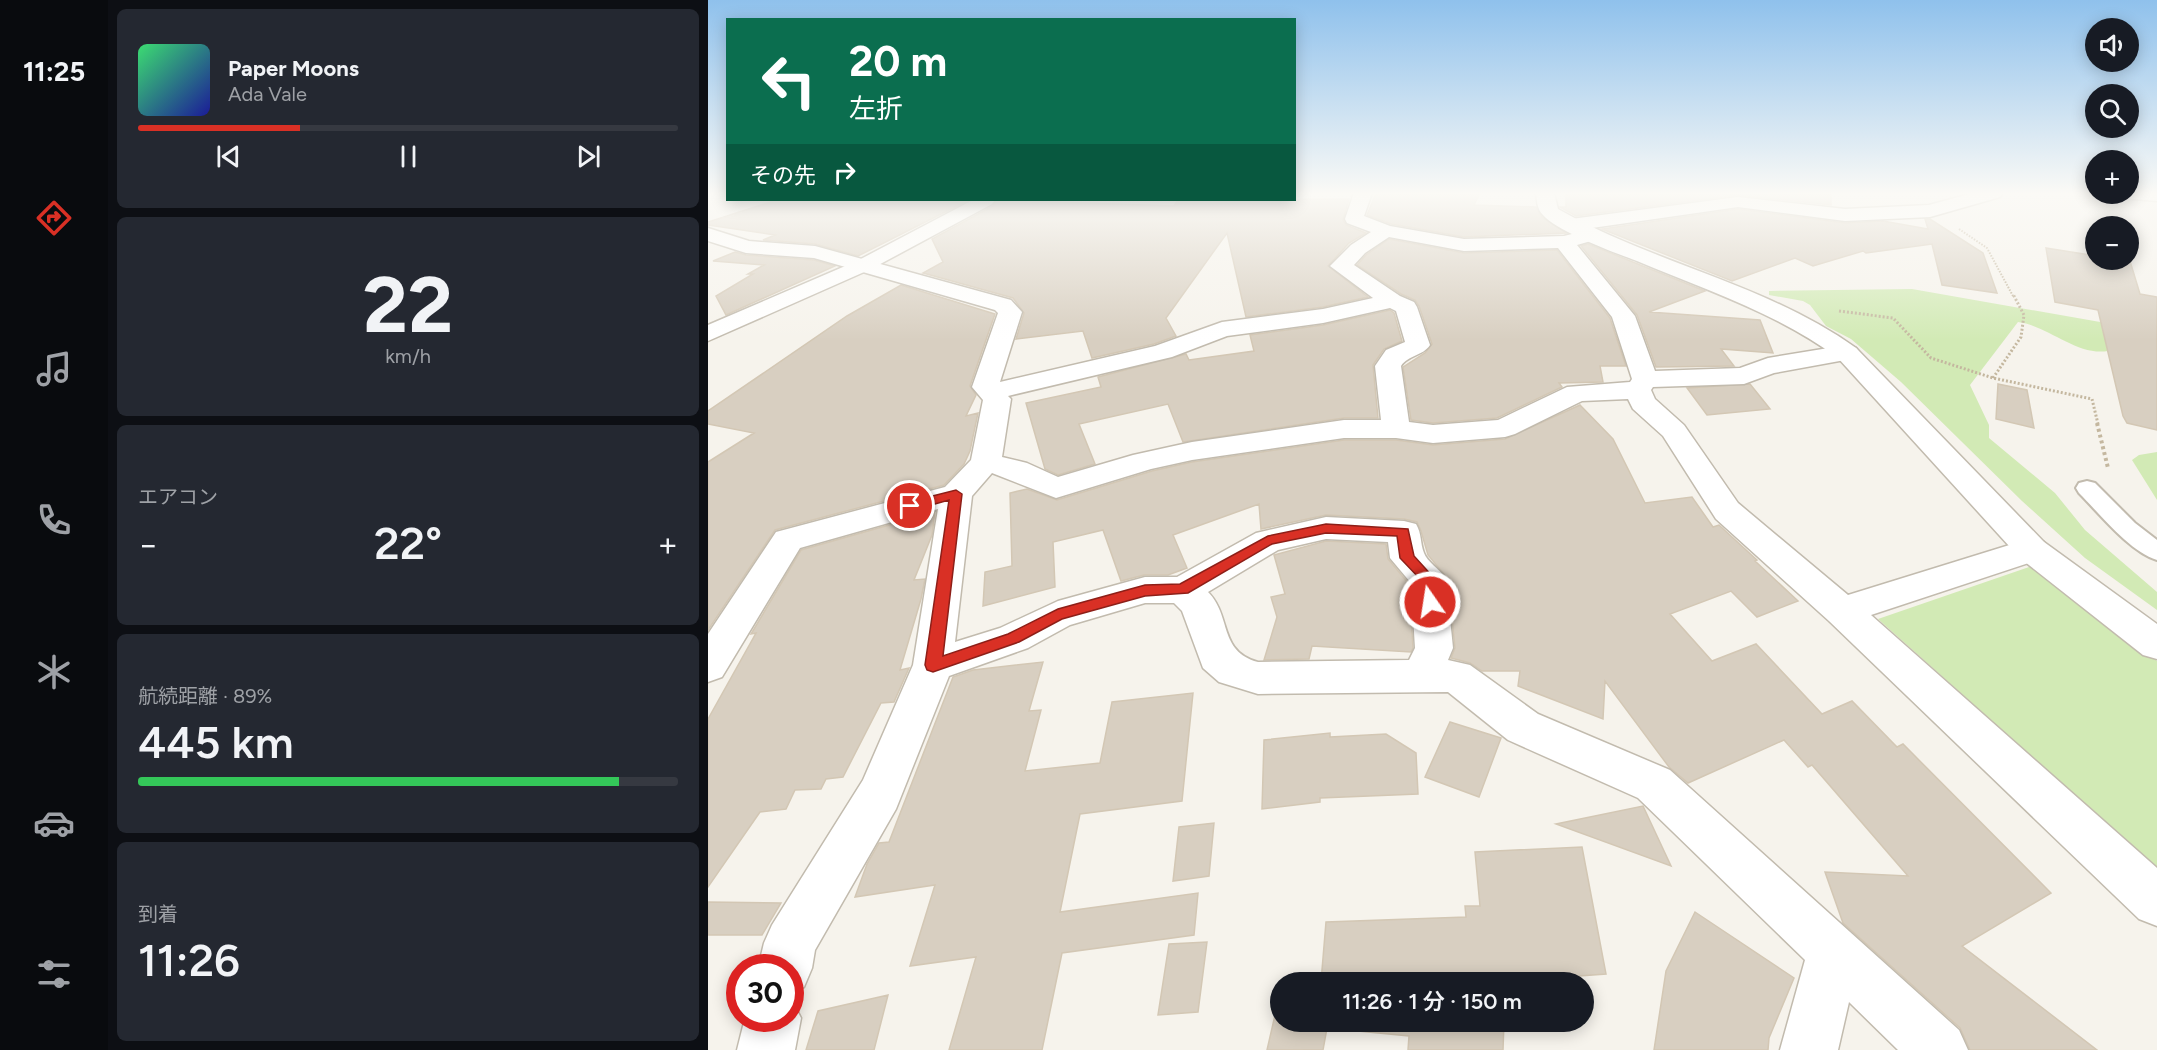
<!DOCTYPE html>
<html lang="ja">
<meta charset="utf-8">
<style>
body{margin:0;font-family:Figtree,"Noto Sans JP",sans-serif;background:#242831;color:#f1f3f6;height:100vh;display:flex;flex-direction:column;font-size:22px;white-space:nowrap}
*{box-sizing:border-box;margin:0}
p{font-size:20px;color:#9ea1a6}
.icon{flex:none;width:33px;height:33px;fill:none;stroke:currentColor;stroke-width:2;stroke-linecap:round;stroke-linejoin:round}
.map{position:relative;flex:1;overflow:hidden}
.details{display:flex;flex-direction:column;gap:9px;padding:9px;background:#0d0f14;width:600px}
.details>*{flex:none}
.top-card{position:absolute;left:18px;top:18px;width:570px;height:183px;border-radius:0px;box-shadow:0 3px 15px #0003;background:#0b6e4f;color:#fff;overflow:hidden}
.buttons{position:absolute;left:1377px;top:18px;display:grid;gap:12px}
.buttons a{display:grid;place-items:center;width:54px;height:54px;border-radius:50%;background:#171b24;box-shadow:0 3px 15px #0003;font-size:30px}
.speed{position:absolute;left:18px;top:954px;display:flex;gap:12px;font-size:30px;font-weight:700;text-align:center}
.speed>*{display:grid;place-content:center;width:78px;height:78px;border-radius:50%;background:#171b24;box-shadow:0 3px 15px #0003;line-height:1}
.speed .limit{border:9px solid #d22;background:#fff;color:#111}
.pin{position:absolute;display:grid;place-items:center;width:51px;height:51px;color:#fff;margin:-26px;border:3px solid #fff;border-radius:50%;box-shadow:0 2px 6px #0007}
.me{position:absolute;width:66px;margin:-33px;rotate:347deg;stroke-linejoin:round;filter:drop-shadow(0 0 4px #0008)}
.turn{display:flex;align-items:center;gap:21px;height:126px;padding:0 24px;font-size:27px}
.turn .icon{width:78px;height:78px;stroke-width:2.5}
.turn b{display:block;font-size:42px;line-height:51px}
.then{display:flex;align-items:center;height:57px;padding:0 24px;background:#0003;gap:12px;font-size:22px}
.big{font-size:45px;font-weight:600;line-height:1.1}
.details .widget{flex:1;display:flex;flex-direction:column;justify-content:center;gap:9px;min-width:0;padding:0 21px;border-radius:9px;background:#242831}
.details .dial{align-items:center;gap:0}
.dial b{font-size:78px;line-height:1}
.song{display:flex;align-items:center;gap:18px}
.cover{width:72px;height:72px;border-radius:9px;background:linear-gradient(135deg,hsl(140 70% 55%),hsl(240 70% 35%))}
.played{height:6px;border-radius:3px;background:linear-gradient(90deg,#d93025 30%,#363941 30%)}
.keys{display:flex;justify-content:space-around;direction:ltr}
.heat{display:flex;justify-content:space-between;align-items:center;font-size:33px;direction:ltr}
.charge{height:9px;border-radius:4px;background:linear-gradient(90deg,#34c759 89%,#363941 0)}
.trip{position:absolute;left:562px;top:972px;width:324px;height:60px;border-radius:30px;background:#171b24;box-shadow:0 3px 15px #0003;font-weight:600;line-height:60px;text-align:center}
main{display:flex;flex:1;min-height:0}
.tab-bar{display:flex;flex-direction:column;width:108px;justify-content:space-around;align-items:center;background:#090b0e;color:#9ea1a6}
.tab-bar .icon{width:42px;height:42px}
.tab-bar .current{color:#d93025}
.tab-bar b{font-size:27px;color:#f1f3f6}
.map>svg:first-child{display:block}
.green{fill:#d2eab5}
.building{fill:#d8cfc1;stroke:#d3c7b4;stroke-width:1.5}
.lines{fill:none;stroke-linecap:round;stroke-linejoin:round}
.service-casing{stroke:#c2bbae;stroke-width:4}
.minor-casing{stroke:#c2bbae;stroke-width:3}
.tertiary-casing{stroke:#c2bbae;stroke-width:3}
.path-far2{stroke:#c4b79f;stroke-width:2;stroke-dasharray:1.5 1.5;stroke-linecap:butt}
.path-far1{stroke:#c4b79f;stroke-width:3;stroke-dasharray:2 2;stroke-linecap:butt}
.path{stroke:#c4b79f;stroke-width:4;stroke-dasharray:3 3;stroke-linecap:butt}
.service{fill:#fff;fill-rule:evenodd}
.minor{fill:#fff;fill-rule:evenodd}
.tertiary{fill:#fff;fill-rule:evenodd}
.route{fill:#d93025;stroke:#8d1f18;stroke-width:1.5}
</style>
<main>
<nav class="tab-bar">
<b>11:25</b>
<svg class="icon current" aria-label="directions" viewBox="0 0 24 24"><path d="M12 3l9 9-9 9-9-9zM9 14v-3h6M13 9l2 2-2 2"/></svg>
<svg class="icon" aria-label="music" viewBox="0 0 24 24"><path d="M9 18V5l10-2v13"/><circle cx="6" cy="18" r="3"/><circle cx="16" cy="16" r="3"/></svg>
<svg class="icon" aria-label="phone" viewBox="0 0 24 24"><path d="M5 4h4l2 5-3 2q2 4 5 5l2-3 5 2v4C11 20 4 13 5 4z"/></svg>
<svg class="icon" aria-label="climate" viewBox="0 0 24 24"><path d="M12 3v18M4 7l16 10M4 17L20 7"/></svg>
<svg class="icon" aria-label="car" viewBox="0 0 24 24"><path d="M5 17H2v-5l4-1 3-4h7l3 4 3 1v5h-3M9 17h6M6 11h13"/><circle cx="7" cy="17" r="2"/><circle cx="17" cy="17" r="2"/></svg>
<svg class="icon" aria-label="filters" viewBox="0 0 24 24"><path d="M4 7h16M4 17h16"/><circle cx="9" cy="7" r="2"/><circle cx="15" cy="17" r="2"/></svg>
</nav>
<section class="details">
<div class="widget">
<div class="song"><i class="cover"></i><div><b>Paper Moons</b><p>Ada Vale</p></div></div>
<div class="played"></div>
<div class="keys"><svg class="icon" aria-label="previous" viewBox="0 0 24 24"><path d="M18 5L8 12l10 7zM5 5v14"/></svg><svg class="icon" aria-label="pause" viewBox="0 0 24 24"><path d="M8 5v14M16 5v14"/></svg><svg class="icon" aria-label="next" viewBox="0 0 24 24"><path d="M6 5l10 7-10 7zM19 5v14"/></svg></div>
</div>
<div class="widget dial"><b>22</b><p>km/h</p></div>
<div class="widget"><p>エアコン</p>
<div class="heat"><a>−</a><b class="big">22°</b><a>+</a></div>
</div>
<div class="widget"><p>航続距離 · 89%</p><b class="big">445 km</b><div class="charge"></div></div>
<div class="widget"><p>到着</p><b class="big">11:26</b></div>
</section>
<div class="map">
<svg width="1449" height="1050" viewBox="0 0 1449 1050">
<rect width="100%" height="100%" fill="#f6f3ec"/>
<path class="green" d="M1204,289l245,43c-15,6 -33,17 -49,19 -32,5 -59,-25 -90,-29l-48,63 19,40v13l66,55 30,37 72,62v18l-72,-52 -63,-57 -121,-119 -50,-43 -25,-13 -16,-21 -7,-4 -34,-6v-4z
M1449,452v48l-25,-40 7,-5z
M1324,566l125,95v208l-279,-250z"/>
<path class="building" d="M668,193h104l-6,12 62,2 6,10 24,16 -102,4 -73,-13 -24,-9z
M858,193h265v12l-93,-10 -162,21 -16,-9h6z
M641,199l-6,21 3,5 20,8 -17,10 -21,23 40,31 -45,10 -77,10 -19,-84 -61,85 10,18 -22,8 -62,14 -9,-27 -67,8 8,-26 -11,-15 -90,-25 20,-11 -11,-23 61,-33 4,-6 177,6 4,-6z
M69,200h192l-111,56 -43,-12 -52,-4 12,-5 -67,-10v-3z
M1030,209l107,14 38,-2 45,8 -3,-10h5l53,34 14,40 -55,-8 -10,-41 -66,9 -3,-2 -50,15 -18,-8 -63,23 -130,-52z
M681,239l75,14 93,-3 53,68 16,48h-26l3,16 -44,1 3,4 -65,31 -64,5 -22,-3 -8,-53 22,-14 7,-9 -13,-38 -4,-6 -14,-6 -44,-29 9,-10z
M880,244l117,47 -56,21 111,8 13,33 -52,-4 13,17 -78,1 -19,-52 -56,-69z
M1338,248l50,8v4l34,1 10,33 17,3v133l-30,-7 -4,-7 -25,-106 -43,-8z
M27,252l11,3 68,5 21,6 -109,49 -10,-19 37,-22h-5l16,-9 -51,-4z
M193,285l94,29 -25,72 6,9 -10,21 12,-3 -8,38 -6,13 -20,21 -169,45 -67,100v-168l46,-29 -46,-9v-13l139,-95z
M682,310l4,3 8,28 -18,8 -11,16 5,53h-34l-161,24 -15,-38 -89,20 16,40 -37,11 -13,-6 -19,-66 75,-16 -3,-10 88,-23 3,6 65,-9 -4,-16 73,-10z
M1042,384l20,25 -63,6 -20,-27z
M1290,384l29,6 7,38 -38,-9z
M872,405l33,34 32,64 47,-6 21,30 6,-2 38,35 -2,1 43,40 -41,16 -26,-26 -61,23 42,47 44,-17 66,70 30,-13 45,46 6,-3 148,149 -89,53 135,104h-127l-10,-22 -117,-105 -18,-51 83,4 -96,-111 -4,2 -24,-27 -96,43 -19,-16 -64,-86 -2,38 -85,-33 2,-15h-38l-12,-8 -19,-5 4,-10 -7,-69 -20,-24 -7,-24 -4,-9 -13,-3 -78,-4 -65,14 -2,-25 -86,31 14,33 -19,7h-24l-23,6 -18,-51 -50,12 2,45 -72,19 2,-34 27,-6 -2,-73 17,-4 30,11 95,-29 40,-9 152,-22h52l37,5 72,-6z
M227,512l-3,23 -18,45 11,-1 -4,20 -21,71 9,-2 -15,34 -13,1 -38,74 -17,2 -5,10 -26,1 -9,19 -26,3 -52,75v-168l48,-86 -5,1 50,-84z
M618,541l60,3 2,15 21,25 4,64 -2,4 -99,-6 -3,13 -45,1 13,-43 -6,-20 14,-3 -11,-39z
M335,662l-14,49 12,-1 -16,61 75,-8 12,-61 81,-9 -11,108 -102,13 -20,98 138,-19 -4,42 -132,18 -20,97h-93l27,-93 -66,9 25,-81 -80,12 12,-33 12,-21 10,-1 64,-165 20,-7z
M742,722l51,16 -22,59 -54,-20z
M622,733v4l56,-3 30,19 2,41 -98,4v4l-58,7 2,-69z
M935,806l28,60 -115,-42z
M506,823l-5,53 -36,5 6,-54z
M874,847l24,127 -27,2 2,6h-260l5,-60 140,-5 -1,-11h15l-5,-54z
M0,902l73,1 -19,32h-54z
M987,912l99,66 -25,60 -1,12h-114l12,-79z
M499,942l-9,70 -40,3 11,-71z
M180,995l-14,55h-68l12,-39z
M570,1002h3v20h223l-1,28h-95l1,-14 -82,-8 -4,22h-56z"/>
<g class="lines">
<defs>
<path id="service" d="M1379,481l8,2 40,40 22,17v20c-27,-8 -58,-47 -78,-67l-3,-5 3,-5z"/>
<path id="minor" d="M646,193h18l-8,23 26,10 74,13 100,-3 20,-5 7,2 3,4 -3,4 -14,4 58,71 20,55 85,-3 28,-10 79,-13 9,3 4,5 -4,5 -82,15 -30,11 -91,3 -2,3 4,9 29,26 54,78 110,92 184,-57 12,4 5,8 -5,8 -173,57 286,253v58l-18,-7 -310,-298 -113,-102 -53,-83 -30,-27 -5,-10 -46,2 -67,33 -10,3 -72,6 -37,-5h-52l-152,22 -41,9 -95,29 -64,-25 -20,23 -17,146 45,-14 58,-27 87,-24h32l79,-44 70,-16 78,4 12,3c6,10 4,19 8,29 3,9 16,16 22,26l7,69 -5,12 22,5 68,49 132,56 289,260 9,20h-70l-49,-48 -11,48h-58l25,-90 -167,-162 -130,-58 -60,-48 -190,2 -39,-12 -16,-14 -21,-57 -8,-8h-29l-75,22 -42,23 -79,28 -53,133 -81,141 -3,18 -8,19 -14,5v-24h-32l6,-25 8,-18 91,-145 50,-115 25,-156 -138,39 -78,129 -14,5v-48l68,-102 169,-45 26,-27 12,-60 -11,-13 26,-74 -3,-3 -181,-52 -68,-5 -38,-12v-13l41,13 66,5 196,54 11,12 -22,70 155,-36 67,-24 101,-13 50,-11 -43,-32 21,-21 20,-13 -24,-9 -2,-4zM681,237l75,14 94,-3 54,69 20,62 -2,3 -63,5 -69,33 -65,5 -24,-3 -8,-56c7,-11 22,-10 29,-21l-13,-38 -3,-5 -14,-6 -46,-31 11,-12zM682,308l6,3 9,31 -19,8 -11,16 6,54h-37l-152,22 -59,13 -75,22 -31,-14 -25,-6 9,-58 -3,-3 164,-39 55,-21 96,-13zM618,539l62,3 2,16 21,25 4,65 -6,12 -151,2c-40,-11 -26,-46 -50,-70l70,-42z
M1265,193h30l-3,4 -70,20 -85,4 -107,-14 -167,24 -7,-2 -3,-4 3,-4 7,-2 167,-22 107,12 84,-4z
M1449,193v8l-35,-3 -3,-4z
M82,997l11,21 -6,32h-58l8,-32h45z"/>
<path id="tertiary" d="M828,193h18l4,16c96,55 207,74 298,139l188,194 113,82v35l-14,-4 -123,-97 -182,-200c-61,-45 -132,-68 -201,-97 -24,-9 -79,-29 -94,-46 -6,-6 -6,-14 -7,-22z
M265,200h22l-3,4 -121,65 -163,72v-16l149,-64z"/>
</defs>
<use href="#service" class="service-casing"/>
<use href="#minor" class="minor-casing"/>
<use href="#tertiary" class="tertiary-casing"/>
<path class="path-far2" d="M1251,229l28,19 26,48"/>
<path class="path-far1" d="M1131,311l54,7 38,40 62,20 99,21 6,25
M1285,378l28,-41 3,-22 -11,-21"/>
<path class="path" d="M1389,423l11,45"/>
<use href="#service" class="service"/>
<use href="#minor" class="minor"/>
<use href="#tertiary" class="tertiary"/>
</g>
<linearGradient id="sky" x2="0" y2="1"><stop stop-color="#8fc1ec"/><stop offset="0.57" stop-color="#fbfaf6"/><stop offset="1" stop-color="#fbfaf6" stop-opacity="0"/></linearGradient>
<rect width="1449" height="340" fill="url(#sky)"/>
<path class="route" d="M248,490l6,4 -19,162 65,-22 50,-25 87,-24 35,-1 88,-48 58,-12 82,5 6,27 21,23 2,23 -2,4h-11l-3,-26 -21,-22 -3,-22 -71,-3 -54,11 -84,49 -43,3 -83,23 -43,23 -86,30 -6,-2 -2,-5 24,-165 -39,11 -7,-5 2,-3z"/>
</svg>
<div class="buttons">
<a><svg class="icon" aria-label="sound" viewBox="0 0 24 24"><path d="M4 9h4l5-4v14l-5-4H4zM17 9q2 3 0 6"/></svg></a>
<a><svg class="icon" aria-label="search" viewBox="0 0 24 24"><circle cx="10" cy="10" r="6"/><path d="M15 15l6 6"/></svg></a>
<a>+</a>
<a>−</a>
</div>
<div class="speed"><div class="limit">30</div></div>
<div class="pin" style="left:202px;top:506px;background:#d93025"><svg class="icon" aria-label="arrive" viewBox="0 0 24 24"><path d="M6 21V4h12l-3 4 3 4H6"/></svg></div>
<svg class="me" style="left:722px;top:602px" viewBox="-20 -20 40 40"><circle r="17" fill="#d93025" stroke="#fff" stroke-width="3"/><path d="M0-11L8 9 0 5-8 9z" fill="#fff"/></svg>
<div class="trip">11:26 · 1 分 · 150 m</div>
<div class="top-card">
<div class="turn"><svg class="icon" aria-label="left" viewBox="0 0 24 24"><path d="M17 20v-9H6M10 6l-5 5 5 5"/></svg><div><b>20 m</b>左折</div></div>
<div class="then">その先<svg class="icon" aria-label="right" viewBox="0 0 24 24"><path d="M7 20v-9h11M14 6l5 5-5 5"/></svg></div>
</div>
</div>
</main>
